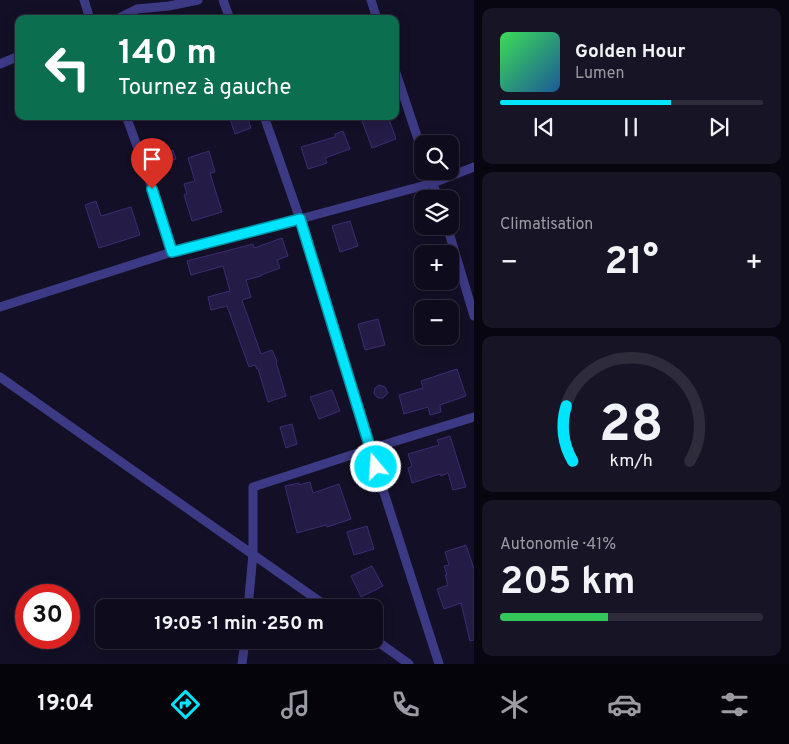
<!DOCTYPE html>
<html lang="fr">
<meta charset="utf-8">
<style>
body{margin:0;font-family:Overpass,sans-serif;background:#171425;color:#f1f3f6;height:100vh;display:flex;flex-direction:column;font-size:19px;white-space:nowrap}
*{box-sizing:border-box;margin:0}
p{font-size:16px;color:#9b9ba3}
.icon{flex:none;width:28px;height:28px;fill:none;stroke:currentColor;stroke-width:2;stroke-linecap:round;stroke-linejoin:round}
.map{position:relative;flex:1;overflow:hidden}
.drawer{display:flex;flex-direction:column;gap:8px;padding:8px;background:#08060f;width:315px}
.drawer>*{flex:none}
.top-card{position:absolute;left:15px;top:15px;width:384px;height:105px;border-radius:10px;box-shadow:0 2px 12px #0003,0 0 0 1px #2e2b3b;background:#0b6e4f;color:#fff;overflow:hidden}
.tools{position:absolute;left:414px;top:135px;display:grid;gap:10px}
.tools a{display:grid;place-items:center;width:45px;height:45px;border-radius:10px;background:#0e0b1c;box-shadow:0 2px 12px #0003,0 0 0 1px #2e2b3b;font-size:25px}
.speed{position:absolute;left:15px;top:584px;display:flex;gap:10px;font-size:25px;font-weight:700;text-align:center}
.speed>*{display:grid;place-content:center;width:65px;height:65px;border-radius:50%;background:#0e0b1c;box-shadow:0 2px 12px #0003,0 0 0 1px #2e2b3b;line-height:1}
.speed .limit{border:8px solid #d22;background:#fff;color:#111}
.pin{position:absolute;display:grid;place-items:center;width:42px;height:42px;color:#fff;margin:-51px -21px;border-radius:50% 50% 50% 0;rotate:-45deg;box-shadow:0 0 5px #0007}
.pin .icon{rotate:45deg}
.me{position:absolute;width:55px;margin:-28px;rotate:342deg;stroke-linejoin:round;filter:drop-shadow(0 0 4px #0008)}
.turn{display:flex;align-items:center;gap:18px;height:105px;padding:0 20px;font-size:22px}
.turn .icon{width:65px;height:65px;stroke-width:2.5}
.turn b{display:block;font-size:35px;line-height:42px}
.big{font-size:38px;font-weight:700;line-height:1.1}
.drawer .widget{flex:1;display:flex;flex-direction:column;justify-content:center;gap:8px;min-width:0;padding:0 18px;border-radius:10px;background:#171425}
.drawer .dial{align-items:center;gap:0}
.dial svg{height:130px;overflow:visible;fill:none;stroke:#2e2b3b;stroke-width:7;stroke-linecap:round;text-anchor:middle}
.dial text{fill:#f1f3f6;stroke:none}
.song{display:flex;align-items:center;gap:15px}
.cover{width:60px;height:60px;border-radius:8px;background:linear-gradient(135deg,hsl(130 70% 55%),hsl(210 70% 35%))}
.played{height:5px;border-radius:2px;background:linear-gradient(90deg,#00e5ff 65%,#2e2b3b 65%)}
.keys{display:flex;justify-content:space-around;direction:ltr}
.heat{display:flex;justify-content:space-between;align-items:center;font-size:28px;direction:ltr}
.charge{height:8px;border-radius:4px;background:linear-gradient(90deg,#34c759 41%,#2e2b3b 0)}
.trip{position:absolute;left:95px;top:599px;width:288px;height:50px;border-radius:10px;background:#0e0b1c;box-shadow:0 2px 12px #0003,0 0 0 1px #2e2b3b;font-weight:700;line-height:50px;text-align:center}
.menu{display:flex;height:80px;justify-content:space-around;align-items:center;background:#06040b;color:#9b9ba3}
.menu .icon{width:35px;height:35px}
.menu .on{color:#00e5ff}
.menu b{font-size:22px;color:#f1f3f6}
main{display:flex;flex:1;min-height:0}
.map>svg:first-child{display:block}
.building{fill:#241b47;stroke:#3b2d73}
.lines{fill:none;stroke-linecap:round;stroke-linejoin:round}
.street{stroke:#3d3a85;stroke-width:9}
.route-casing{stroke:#0095a6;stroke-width:12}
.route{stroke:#00e5ff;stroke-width:9}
</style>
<main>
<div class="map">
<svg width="474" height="664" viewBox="0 0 474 664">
<rect width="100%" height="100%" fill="#130f26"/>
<path class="building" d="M229,116h18l4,12 -16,6z
M377,116h11l8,23 -24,9 -10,-27z
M343,131l7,18 -25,9 2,5 -19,6 -7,-22 34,-10v-3z
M173,150l3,9 -18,6 -4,-9z
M209,151l6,21 -5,1 12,39 -30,9 -8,-26 3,-1 -3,-10 11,-3 -7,-23z
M96,201l5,15 30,-9 9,28 -41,13 -14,-43z
M350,221l8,25 -18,6 -8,-26z
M282,238l6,18 -11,4 3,8 -19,7v1l-15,4 5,17 -9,3 19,54 11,-4 5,11 -1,1 10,34 -18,6 -10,-33h-1l-2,-4 -6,2 -22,-61 -16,4 -3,-13 22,-6 -7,-25 -32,9 -4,-14 66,-17 1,4z
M378,319l7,26 -20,5 -7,-26z
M457,369l9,27 -26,9 1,7 -11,3 -2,-8 -24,7 -5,-19 24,-7 -2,-7z
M379,385l6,2 3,6 -5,5h-5l-4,-4 1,-6z
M332,390l8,21 -21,8 -9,-22z
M292,424l5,20 -11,4 -6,-21z
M450,436l16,51 -13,3 -5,-17 -7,3 -1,-2 -28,9 -4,-15 4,-2 -4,-12 31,-9 -2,-5z
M310,482l3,11 26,-9 12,35 -24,8 -1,-2 -29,8 -12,-47 14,-3v2z
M367,526l7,23 -20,6 -7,-23z
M466,545l8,24v71l-4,1 -9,-38 -17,6 -7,-20 11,-4 -3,-10h2l-3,-9 5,-1 -4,-13z
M372,566l11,20 -22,11 -10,-21z"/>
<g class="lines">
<path class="street" d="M84,0l6,19
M223,0l7,19
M371,0l6,19
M117,19l20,-10 32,-3 29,-6
M0,64l19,-8
M395,70l27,81
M126,116l21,57 25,79
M264,116l36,103 70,230 69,215
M429,171l9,28
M447,226l27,90
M0,307l172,-55 128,-33 133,-36 41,-16
M0,377l329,231
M248,608l5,-54v-67l117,-38 104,-32
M374,639l35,25
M242,664l3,-24"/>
</g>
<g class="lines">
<defs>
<path id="route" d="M152,189l20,63 128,-33 76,248"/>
</defs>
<use href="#route" class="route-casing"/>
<use href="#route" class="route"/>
</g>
</svg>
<div class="tools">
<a><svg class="icon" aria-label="search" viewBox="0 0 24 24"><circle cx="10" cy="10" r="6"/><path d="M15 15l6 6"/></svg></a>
<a><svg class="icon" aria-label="layers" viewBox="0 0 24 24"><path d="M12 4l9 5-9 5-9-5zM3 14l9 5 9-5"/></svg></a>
<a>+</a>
<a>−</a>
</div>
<div class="speed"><div class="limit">30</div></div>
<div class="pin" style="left:152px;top:189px;background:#d93025"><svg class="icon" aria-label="arrive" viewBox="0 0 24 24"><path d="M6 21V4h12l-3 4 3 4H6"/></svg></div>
<svg class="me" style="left:376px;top:467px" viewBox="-20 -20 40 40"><circle r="17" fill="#00e5ff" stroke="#fff" stroke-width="3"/><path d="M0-11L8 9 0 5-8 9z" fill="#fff"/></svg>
<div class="trip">19:05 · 1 min · 250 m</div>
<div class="top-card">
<div class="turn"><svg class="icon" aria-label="left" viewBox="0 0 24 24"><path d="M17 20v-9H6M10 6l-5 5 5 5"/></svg><div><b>140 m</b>Tournez à gauche</div></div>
</div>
</div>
<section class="drawer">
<div class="widget">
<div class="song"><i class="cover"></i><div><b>Golden Hour</b><p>Lumen</p></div></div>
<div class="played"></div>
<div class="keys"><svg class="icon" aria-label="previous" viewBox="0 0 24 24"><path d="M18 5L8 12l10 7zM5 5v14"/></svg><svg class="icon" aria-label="pause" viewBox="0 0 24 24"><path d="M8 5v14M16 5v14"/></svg><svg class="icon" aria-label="next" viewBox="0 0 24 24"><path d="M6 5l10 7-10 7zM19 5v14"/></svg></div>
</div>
<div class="widget"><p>Climatisation</p>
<div class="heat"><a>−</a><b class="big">21°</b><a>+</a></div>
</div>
<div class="widget dial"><svg viewBox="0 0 100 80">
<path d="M14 69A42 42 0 1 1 86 69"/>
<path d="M14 69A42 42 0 0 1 10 35" stroke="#00e5ff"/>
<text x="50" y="56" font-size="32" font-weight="700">28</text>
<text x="50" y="72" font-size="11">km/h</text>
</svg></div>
<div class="widget"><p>Autonomie · 41%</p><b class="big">205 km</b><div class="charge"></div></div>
</section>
</main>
<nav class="menu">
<b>19:04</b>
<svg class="icon on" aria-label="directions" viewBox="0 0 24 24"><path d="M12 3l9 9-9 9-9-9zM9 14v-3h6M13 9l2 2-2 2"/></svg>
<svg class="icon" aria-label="music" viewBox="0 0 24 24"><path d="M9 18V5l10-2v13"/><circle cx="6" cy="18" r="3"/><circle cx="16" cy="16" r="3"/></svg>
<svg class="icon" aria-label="phone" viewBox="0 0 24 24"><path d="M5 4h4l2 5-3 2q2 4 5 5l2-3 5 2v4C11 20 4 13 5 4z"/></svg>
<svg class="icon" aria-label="climate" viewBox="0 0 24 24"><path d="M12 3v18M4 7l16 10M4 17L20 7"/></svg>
<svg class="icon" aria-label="car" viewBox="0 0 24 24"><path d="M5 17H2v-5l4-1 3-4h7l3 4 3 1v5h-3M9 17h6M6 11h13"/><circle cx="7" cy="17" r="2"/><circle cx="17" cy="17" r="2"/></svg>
<svg class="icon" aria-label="filters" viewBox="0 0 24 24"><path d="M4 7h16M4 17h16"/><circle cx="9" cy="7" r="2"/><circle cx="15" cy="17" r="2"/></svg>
</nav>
